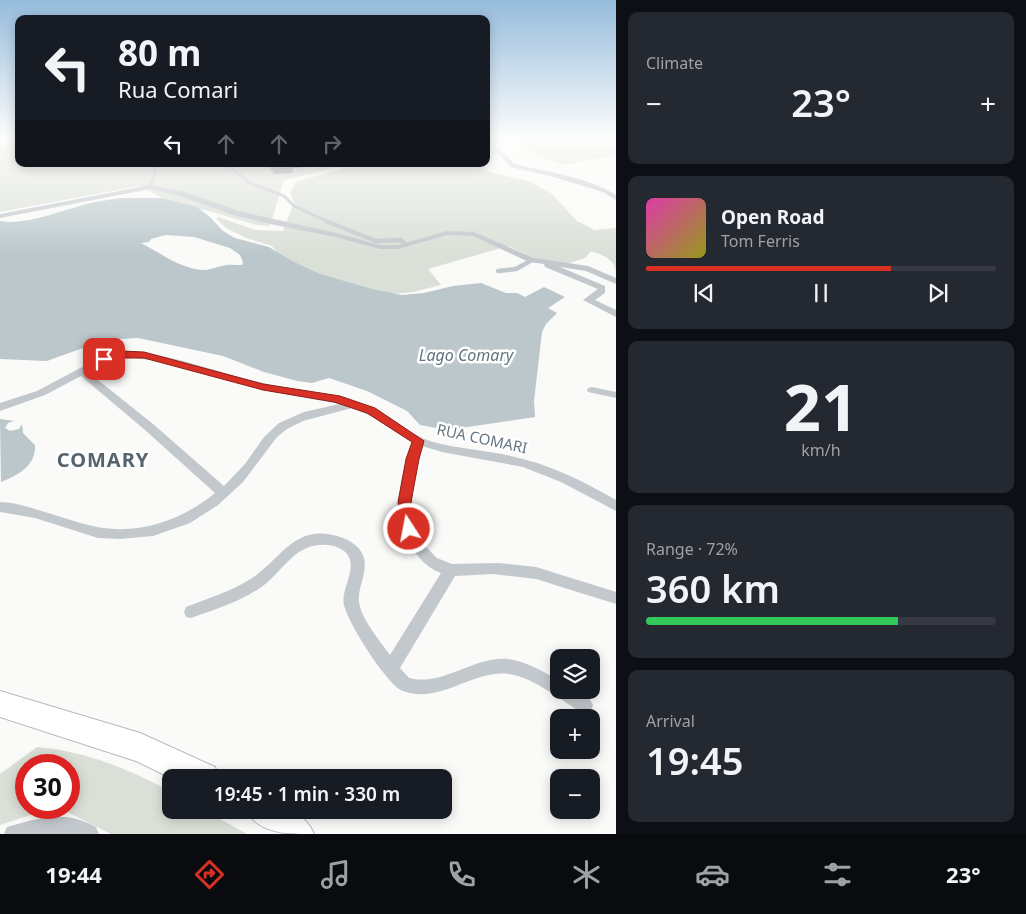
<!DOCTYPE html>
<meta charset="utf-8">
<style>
body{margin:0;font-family:"Noto Sans",sans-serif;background:#242831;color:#f1f3f6;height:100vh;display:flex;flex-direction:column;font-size:19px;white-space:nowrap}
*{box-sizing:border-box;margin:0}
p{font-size:16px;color:#9ea1a6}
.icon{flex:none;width:28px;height:28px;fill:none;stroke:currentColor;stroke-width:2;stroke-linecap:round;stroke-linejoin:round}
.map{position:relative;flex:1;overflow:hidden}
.side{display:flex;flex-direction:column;gap:12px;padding:12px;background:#0d0f14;width:410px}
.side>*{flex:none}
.guide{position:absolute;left:15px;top:15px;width:475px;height:152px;border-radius:10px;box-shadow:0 2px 12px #0003;background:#171b24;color:#f1f3f6;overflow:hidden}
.fabs{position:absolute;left:550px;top:649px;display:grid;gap:10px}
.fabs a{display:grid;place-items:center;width:50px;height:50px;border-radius:10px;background:#171b24;box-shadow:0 2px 12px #0003;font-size:25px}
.speed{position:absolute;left:15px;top:754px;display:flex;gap:10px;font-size:25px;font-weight:700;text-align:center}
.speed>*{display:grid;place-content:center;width:65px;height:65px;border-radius:50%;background:#171b24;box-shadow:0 2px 12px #0003;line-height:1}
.speed .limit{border:8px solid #d22;background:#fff;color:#111}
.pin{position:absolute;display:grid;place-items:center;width:42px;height:42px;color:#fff;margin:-21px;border-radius:10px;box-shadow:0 2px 8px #0006}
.me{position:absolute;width:55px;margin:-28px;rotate:349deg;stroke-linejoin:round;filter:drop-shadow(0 0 4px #0008)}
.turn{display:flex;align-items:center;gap:18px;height:105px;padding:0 20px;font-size:22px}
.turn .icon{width:65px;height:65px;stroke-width:2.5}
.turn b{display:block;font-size:35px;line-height:42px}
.lanes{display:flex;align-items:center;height:48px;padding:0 20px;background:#0003;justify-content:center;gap:25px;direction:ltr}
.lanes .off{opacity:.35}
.big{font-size:38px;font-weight:600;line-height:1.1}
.side .card{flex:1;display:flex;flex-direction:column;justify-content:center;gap:8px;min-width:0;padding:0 18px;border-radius:10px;background:#242831}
.side .dial{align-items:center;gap:0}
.dial b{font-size:65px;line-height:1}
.song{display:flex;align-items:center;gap:15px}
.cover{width:60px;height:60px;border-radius:8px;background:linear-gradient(135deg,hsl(320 70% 55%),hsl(60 70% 35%))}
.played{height:5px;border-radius:2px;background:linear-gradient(90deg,#d93025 70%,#363941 70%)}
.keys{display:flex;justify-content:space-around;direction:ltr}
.heat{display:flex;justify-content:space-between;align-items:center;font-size:28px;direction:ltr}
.charge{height:8px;border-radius:4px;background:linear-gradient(90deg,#34c759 72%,#363941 0)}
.trip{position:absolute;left:162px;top:769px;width:290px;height:50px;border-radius:10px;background:#171b24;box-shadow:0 2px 12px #0003;font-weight:600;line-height:50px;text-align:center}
.tabs{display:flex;height:80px;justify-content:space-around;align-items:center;background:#090b0e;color:#9ea1a6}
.tabs .icon{width:35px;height:35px}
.tabs .active{color:#d93025}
.tabs b{font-size:22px;color:#f1f3f6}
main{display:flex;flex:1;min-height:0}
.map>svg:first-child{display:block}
.green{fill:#dadfd7}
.water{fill:#bbc7cb;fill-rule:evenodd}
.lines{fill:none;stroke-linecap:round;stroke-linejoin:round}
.primary-casing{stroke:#b5babe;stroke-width:2}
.service-far1{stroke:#c3c8cc;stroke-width:3}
.service{stroke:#c3c8cc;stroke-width:4.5}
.minor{fill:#c3c8cc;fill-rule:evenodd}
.primary{fill:#fff;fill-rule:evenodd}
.wall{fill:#929a9f}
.shaded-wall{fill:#777d82}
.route{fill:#d93025;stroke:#8d1f18}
.labels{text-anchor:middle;stroke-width:5;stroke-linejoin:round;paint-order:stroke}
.street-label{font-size:15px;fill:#657683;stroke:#fff}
.water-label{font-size:16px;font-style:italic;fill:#60757c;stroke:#fff}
.district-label{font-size:20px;font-weight:bold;letter-spacing:1px;fill:#57646e;stroke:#fff}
</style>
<main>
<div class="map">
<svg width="616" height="834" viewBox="0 0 616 834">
<rect width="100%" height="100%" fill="#fafaf8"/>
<path class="green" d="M0,139h19v25l326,1 -61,15 -14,46 -13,-1 -94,-27 -24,-12 -139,26z
M517,139h99v16l-52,10 -29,-11z
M348,164h127l15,8 41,10 21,12 25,27 18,9 21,-2v44c-1,-13 -14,-17 -25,-21l-6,7 -21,7 -27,-6 -29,-13 -80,23 13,16 -28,7 -20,2 -28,-5 -52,-15 -30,-14 -11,-14 -26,-8 -20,-10 -10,-9 3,-2 36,13 28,1 11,-29 -4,-9 6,-11 56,-16z
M37,747c47,4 93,22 134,45v18h33l43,24h-136l-52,-26h10v-43h-43v43h26l-52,17v-51z"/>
<path class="water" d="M121,198h41l35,9 13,10 13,14 12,7 34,9 21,13 30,14 52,15 30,6 22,-2 29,-7 28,-3 25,10h11l8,4 19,-10 21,10 -17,11 9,5 -11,11 -4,8 -8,69 1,16 -88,13 -27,-5 -13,-14 -40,-20 -38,-13 -17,5 -15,-2 -33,-9 -41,-16 -85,-18 -33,2 -58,21 -47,-2v-138c27,5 64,-12 91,-18 10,-2 20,-4 30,-5zM166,235l28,2 36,11 10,7 3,7 -1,3c-7,0 -14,-1 -20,1 -6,1 -10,3 -16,4 -25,0 -45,-17 -65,-27l8,-1 2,-3z
M0,419l14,2 -6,2 -3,5 5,3 9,-2 3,-5 1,9 12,12c1,21 -17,30 -34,37z"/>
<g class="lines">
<defs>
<path id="primary" d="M0,691l140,42 75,34 4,11h-48l-35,-17 -136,-44z
M246,810c28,0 55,-6 68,24 -27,0 -55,0 -68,-24z"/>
</defs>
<use href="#primary" class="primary-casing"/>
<path class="service-far1" d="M227,164l21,18 36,14 10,10 37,17
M323,164l5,2 7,-2
M150,187l4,-9 1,-14"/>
<path class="service" d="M328,222l48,19 25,-1 5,5
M498,271l18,-2 16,-9"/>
<path class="minor" d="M486,139l20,15 8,10c31,7 76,14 102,31v5l-13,-8 -53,-16 -40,-9 -9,-11 -15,-12z
M150,185l35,7 54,19 97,22 44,12h18l49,-14 27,1 60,26 54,8 28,12v6l-30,-13 -26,-4 45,19v7l-10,7 21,10v7l-33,-17 15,-11 -53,-22 -1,-3 -15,-2 -56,-26 -26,-1 -49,14h-18l-45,-12 -60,-12 -42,-10 -53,-19 -30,-7 -150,29v-4z
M126,351c48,3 91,22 137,32 33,8 68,9 100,21 26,9 44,30 70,38 25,7 53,8 78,14 38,8 72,25 105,44v11l-55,-29 -38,-15 -81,-15 -20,-6 -9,35 -1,26 7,26 7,14 11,11 15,6 47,-1 37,4 80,25v12l-80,-25 -43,-5 -38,2 -55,92 9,10c34,9 66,-23 99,-19 18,2 35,13 51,21v10c13,0 28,1 34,15l-2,6 -6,2 -6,-2c-19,-12 -47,-34 -70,-37 -36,-5 -69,31 -106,17 -16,-6 -55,-68 -59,-86 -4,-17 17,-40 0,-54 -7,-5 -15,-7 -24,-6 -27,1 -39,29 -60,43 -21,14 -46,22 -69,30l-5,-1 -2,-5 2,-5c21,-8 43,-15 63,-27 33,-20 45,-60 94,-42 10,4 18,10 21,20 3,14 -4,25 -5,38 -3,17 21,45 31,59l51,-82c-14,-5 -23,-15 -30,-28 -19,-37 -11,-65 1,-103l-39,-25 -21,-9 -49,13 -16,8 -10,8 -34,45 -25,23 -28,18 -37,13 -33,3 -22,-1 -63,-20 -35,-6v-10l12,1c29,6 56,18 85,24 43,8 85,-7 118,-34l-70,-63 -64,-54 -36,19 -45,16v-8l37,-12 68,-36zM126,357l39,5 99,28 75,14 -35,8 -25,11 -15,14 -19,27 -21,22 -71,-62 -65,-52 24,-12z
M592,387l24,5v6l-28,-6 -1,-2 1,-2z
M52,817c17,-1 29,2 44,10l3,7h-95l3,-7 25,-7z"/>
<use href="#primary" class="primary"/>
</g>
<path class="wall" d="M268,164h49v2l-24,2v5l-19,1z"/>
<path class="shaded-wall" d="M159,164h15l1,1 -16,2z
M293,164h24v2l-24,2z"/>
<linearGradient id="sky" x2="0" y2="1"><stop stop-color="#96bcdc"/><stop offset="0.54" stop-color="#fdfdfc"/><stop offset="1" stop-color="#fdfdfc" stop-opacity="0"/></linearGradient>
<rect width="616" height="256" fill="url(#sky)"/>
<path class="route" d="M121,351l23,1 119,32 77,12 35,12 49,33 -5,18 -8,43 5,27 -2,3 -5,2 -5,-2 -2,-3 -4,-27 8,-43 6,-17 -45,-29 -33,-11 -71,-12 -119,-32h-22l-18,4 -5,-3 1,-2z"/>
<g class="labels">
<g class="street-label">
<text transform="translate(482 439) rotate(12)" y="5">RUA COMARI</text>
</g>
<g class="water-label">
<text x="466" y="361">Lago Comary</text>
</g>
<g class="district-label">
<text x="103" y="467">COMARY</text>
</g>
</g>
</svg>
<div class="fabs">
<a><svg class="icon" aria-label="layers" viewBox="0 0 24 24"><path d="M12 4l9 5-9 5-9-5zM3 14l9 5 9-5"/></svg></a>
<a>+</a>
<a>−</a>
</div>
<div class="speed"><div class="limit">30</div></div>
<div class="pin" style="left:104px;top:359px;background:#d93025"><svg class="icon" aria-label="arrive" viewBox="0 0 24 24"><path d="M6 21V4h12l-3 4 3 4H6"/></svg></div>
<svg class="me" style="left:409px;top:529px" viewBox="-20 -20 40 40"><circle r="17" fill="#d93025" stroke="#fff" stroke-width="3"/><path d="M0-11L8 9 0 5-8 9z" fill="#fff"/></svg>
<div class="trip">19:45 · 1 min · 330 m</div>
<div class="guide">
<div class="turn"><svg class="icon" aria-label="left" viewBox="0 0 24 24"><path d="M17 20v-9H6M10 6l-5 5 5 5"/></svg><div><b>80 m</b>Rua Comari</div></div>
<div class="lanes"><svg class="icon" aria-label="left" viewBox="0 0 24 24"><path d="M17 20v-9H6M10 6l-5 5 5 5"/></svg><svg class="icon off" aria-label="ahead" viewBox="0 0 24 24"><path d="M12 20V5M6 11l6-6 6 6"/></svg><svg class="icon off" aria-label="ahead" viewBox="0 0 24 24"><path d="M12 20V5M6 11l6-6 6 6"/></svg><svg class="icon off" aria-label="right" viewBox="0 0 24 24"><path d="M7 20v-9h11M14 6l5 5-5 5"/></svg></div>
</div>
</div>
<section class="side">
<div class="card"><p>Climate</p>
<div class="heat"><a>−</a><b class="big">23°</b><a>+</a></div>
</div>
<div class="card">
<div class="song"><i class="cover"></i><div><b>Open Road</b><p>Tom Ferris</p></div></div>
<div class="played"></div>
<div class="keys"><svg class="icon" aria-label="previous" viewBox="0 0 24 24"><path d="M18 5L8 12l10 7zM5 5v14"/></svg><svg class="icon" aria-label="pause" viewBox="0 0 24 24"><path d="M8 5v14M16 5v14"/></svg><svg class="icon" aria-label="next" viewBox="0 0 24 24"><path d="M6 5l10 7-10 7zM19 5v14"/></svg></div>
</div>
<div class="card dial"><b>21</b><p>km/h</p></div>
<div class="card"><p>Range · 72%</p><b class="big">360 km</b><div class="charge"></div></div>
<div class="card"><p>Arrival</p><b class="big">19:45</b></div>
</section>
</main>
<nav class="tabs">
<b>19:44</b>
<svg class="icon active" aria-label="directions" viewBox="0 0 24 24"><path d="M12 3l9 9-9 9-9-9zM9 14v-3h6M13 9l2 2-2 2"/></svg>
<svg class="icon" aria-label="music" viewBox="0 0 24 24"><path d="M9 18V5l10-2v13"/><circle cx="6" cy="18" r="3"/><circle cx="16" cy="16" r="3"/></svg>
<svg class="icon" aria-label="phone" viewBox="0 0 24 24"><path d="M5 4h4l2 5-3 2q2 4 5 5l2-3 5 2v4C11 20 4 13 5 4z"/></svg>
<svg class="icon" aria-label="climate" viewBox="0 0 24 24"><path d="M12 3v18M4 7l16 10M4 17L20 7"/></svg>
<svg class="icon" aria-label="car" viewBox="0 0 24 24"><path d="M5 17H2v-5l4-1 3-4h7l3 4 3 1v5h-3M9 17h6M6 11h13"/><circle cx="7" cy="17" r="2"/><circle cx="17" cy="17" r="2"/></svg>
<svg class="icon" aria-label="filters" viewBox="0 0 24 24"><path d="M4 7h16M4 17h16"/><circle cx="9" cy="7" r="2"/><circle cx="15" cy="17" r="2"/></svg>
<b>23°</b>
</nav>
